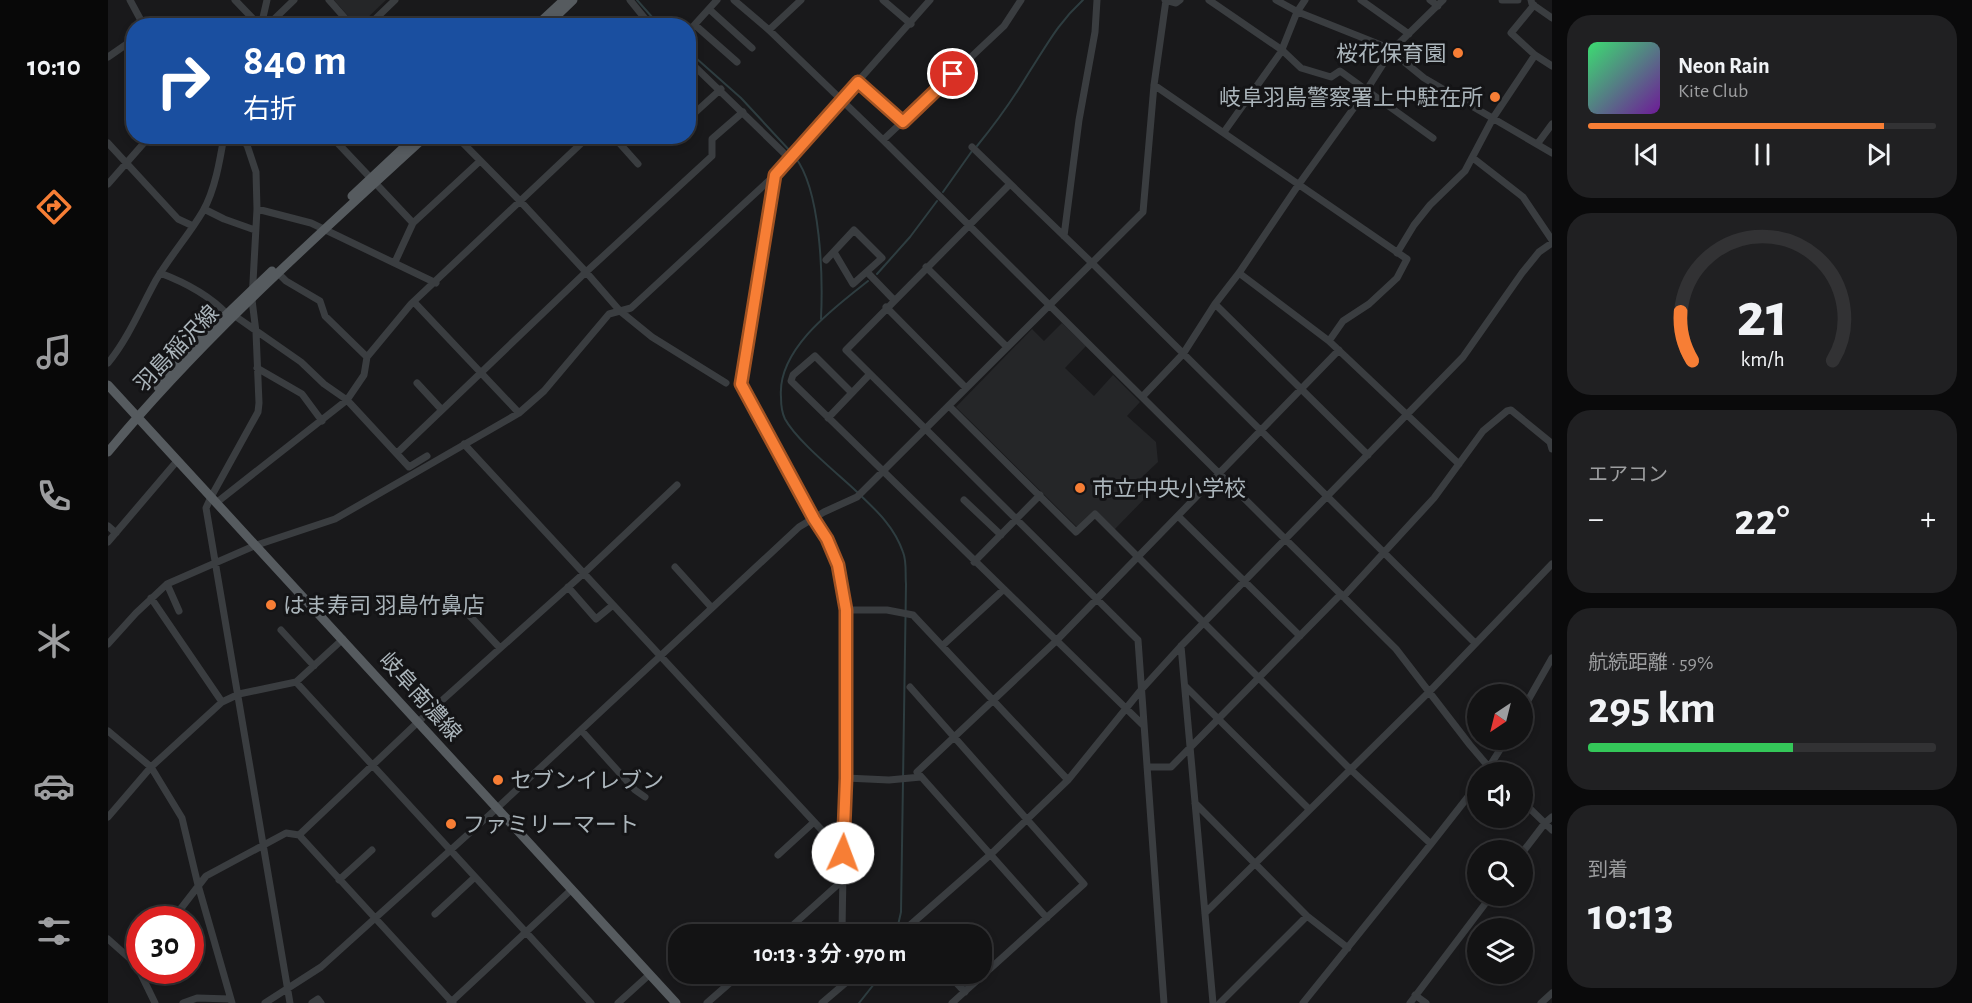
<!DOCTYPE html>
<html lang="ja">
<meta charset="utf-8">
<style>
body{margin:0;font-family:"Alegreya Sans","Noto Sans JP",sans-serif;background:#202022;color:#f1f3f6;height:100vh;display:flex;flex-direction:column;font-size:22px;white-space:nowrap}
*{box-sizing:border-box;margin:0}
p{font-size:20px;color:#9d9ea0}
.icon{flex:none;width:33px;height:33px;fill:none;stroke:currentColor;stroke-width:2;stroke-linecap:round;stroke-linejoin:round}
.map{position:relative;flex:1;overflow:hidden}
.side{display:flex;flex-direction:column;gap:15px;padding:15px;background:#0a0a0b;width:420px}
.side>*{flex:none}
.hud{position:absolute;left:18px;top:18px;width:570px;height:126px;border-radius:24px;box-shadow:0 3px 9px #0003,0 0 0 2px #323234;background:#1a4fa0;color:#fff;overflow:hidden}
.needle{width:39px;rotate:215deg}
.fabs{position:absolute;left:1359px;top:684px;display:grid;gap:12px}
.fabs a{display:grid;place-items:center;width:66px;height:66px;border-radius:50%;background:#131314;box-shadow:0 3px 9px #0003,0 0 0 2px #323234;font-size:30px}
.speed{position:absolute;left:18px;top:906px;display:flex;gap:12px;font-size:30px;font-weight:700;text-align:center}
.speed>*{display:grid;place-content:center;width:78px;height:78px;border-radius:50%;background:#131314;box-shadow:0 3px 9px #0003,0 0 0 2px #323234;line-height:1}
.speed .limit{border:9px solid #d22;background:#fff;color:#111}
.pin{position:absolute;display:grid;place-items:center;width:51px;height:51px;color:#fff;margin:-26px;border:3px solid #fff;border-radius:50%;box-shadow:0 2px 6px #0007}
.me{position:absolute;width:66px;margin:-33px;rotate:2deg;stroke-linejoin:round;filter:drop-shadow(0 0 4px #0008)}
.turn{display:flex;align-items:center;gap:21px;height:126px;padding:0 18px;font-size:27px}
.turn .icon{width:78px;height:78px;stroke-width:2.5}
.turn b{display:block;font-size:42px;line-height:51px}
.big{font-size:45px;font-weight:600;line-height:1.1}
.side .widget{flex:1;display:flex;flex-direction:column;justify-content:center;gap:9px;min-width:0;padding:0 21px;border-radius:24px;background:#202022}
.side .dial{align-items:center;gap:0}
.dial svg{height:156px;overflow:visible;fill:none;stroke:#323234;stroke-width:7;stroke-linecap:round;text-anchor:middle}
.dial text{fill:#f1f3f6;stroke:none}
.song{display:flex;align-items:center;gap:18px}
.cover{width:72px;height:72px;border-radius:9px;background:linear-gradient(135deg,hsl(140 70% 55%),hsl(280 70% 35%))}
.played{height:6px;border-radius:3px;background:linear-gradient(90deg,#f77e35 85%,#323234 85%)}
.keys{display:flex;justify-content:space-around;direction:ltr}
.heat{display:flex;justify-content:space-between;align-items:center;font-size:33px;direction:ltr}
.charge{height:9px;border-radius:4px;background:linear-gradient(90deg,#34c759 59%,#323234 0)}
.trip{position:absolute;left:560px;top:924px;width:324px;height:60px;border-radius:24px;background:#131314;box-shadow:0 3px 9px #0003,0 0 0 2px #323234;font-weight:600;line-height:60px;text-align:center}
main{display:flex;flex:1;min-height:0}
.tabs{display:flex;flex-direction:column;width:108px;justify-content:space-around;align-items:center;background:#080808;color:#9d9ea0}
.tabs .icon{width:42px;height:42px}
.tabs .selected{color:#f77e35}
.tabs b{font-size:27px;color:#f1f3f6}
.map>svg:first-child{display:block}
.built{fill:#252628}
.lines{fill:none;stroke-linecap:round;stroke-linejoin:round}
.stream{stroke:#2e3d40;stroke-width:2}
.minor{stroke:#3a3d40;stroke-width:7}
.major{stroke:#565b5f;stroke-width:9}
.route-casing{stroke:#a15222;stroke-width:15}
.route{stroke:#f77e35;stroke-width:10}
.poi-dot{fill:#f77e35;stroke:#141416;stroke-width:2}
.labels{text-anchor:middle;stroke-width:6;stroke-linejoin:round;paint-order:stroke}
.poi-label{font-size:22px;fill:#abb5bb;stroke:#141416;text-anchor:start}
.street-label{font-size:22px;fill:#abb5bb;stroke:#141416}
</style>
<main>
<nav class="tabs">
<b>10:10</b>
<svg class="icon selected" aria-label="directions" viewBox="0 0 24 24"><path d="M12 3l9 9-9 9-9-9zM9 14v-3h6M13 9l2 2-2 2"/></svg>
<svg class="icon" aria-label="music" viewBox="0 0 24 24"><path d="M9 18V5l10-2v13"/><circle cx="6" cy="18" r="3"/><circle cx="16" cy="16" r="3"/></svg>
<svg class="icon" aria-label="phone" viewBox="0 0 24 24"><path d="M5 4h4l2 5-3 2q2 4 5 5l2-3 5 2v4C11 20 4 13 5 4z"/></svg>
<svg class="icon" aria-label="climate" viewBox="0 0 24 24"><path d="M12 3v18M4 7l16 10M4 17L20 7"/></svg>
<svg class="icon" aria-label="car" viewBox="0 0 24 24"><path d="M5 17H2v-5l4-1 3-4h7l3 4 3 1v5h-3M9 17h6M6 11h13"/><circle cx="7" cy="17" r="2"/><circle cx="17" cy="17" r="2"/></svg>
<svg class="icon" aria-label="filters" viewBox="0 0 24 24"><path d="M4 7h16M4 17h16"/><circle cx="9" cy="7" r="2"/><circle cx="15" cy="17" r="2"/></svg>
</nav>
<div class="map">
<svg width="1444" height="1003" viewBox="0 0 1444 1003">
<rect width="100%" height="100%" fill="#19191b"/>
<path class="built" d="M226,0h52l-26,25 -3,1z
M954,323l24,23 -21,22 29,28 19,-21 27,27 -13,14 29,26 2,20 -18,17 12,12 -38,39 -19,-19 -17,17 -122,-121 76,-78 12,12z"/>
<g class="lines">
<path class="stream" d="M529,0l23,26
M580,51l53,47 50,54
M869,146c18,-22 36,-47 51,-72 19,-29 29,-50 55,-74
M687,157c26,33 28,120 26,162
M835,192l29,-41
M769,274l33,-37 27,-36
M760,281c-33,26 -91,68 -87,116 0,7 1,16 4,22 12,22 52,54 71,72 20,19 38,35 47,61 4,10 2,22 3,32l-5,328 -5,22
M751,1003l23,-29"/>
<path class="minor" d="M22,0l14,26
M127,0l25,26
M221,0l23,26
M522,0l21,26
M626,0l35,30 114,110 513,509 74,96 23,27
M775,0l28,24
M1057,0l11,3 4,-3
M1101,0l73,50 19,18 30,9 9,-6 93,67
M1168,0l22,12 88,35 38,31 128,75
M1253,0l48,34
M1322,0l8,6
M1394,0h16
M1423,0l1,4 20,14
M601,9l43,39
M587,25l42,37
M153,26l6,-26
M159,26l27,-26
M260,26l27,-26
M661,30l32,-30
M580,32l29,-32
M1427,55l17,11
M0,57l26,-18
M580,60l101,98
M750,82l45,40
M1046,85l253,174 -10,19 -28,26 -26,17 -14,20
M580,119l33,-30
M1116,132l57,-80 16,-40 8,-12
M129,136l10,9 9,27 1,37 -5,91 4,32 3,71 -1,9 -47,85 -5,11 84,495
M223,136l82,87 -18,39
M348,136l65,66 65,70 34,39 32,26 74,46
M505,136l25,28
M556,136l3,3 3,-3
M775,140l121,-114 17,-26
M0,143l70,76 15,7
M1430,143l14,-19
M864,147l120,116 383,380
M1365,158l50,39 29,43
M667,175l-34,209 73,135c10,14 18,28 23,45 13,39 9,82 9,123 0,82 -3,165 -4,247
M0,184l42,-48
M902,184l-164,166 292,290 26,363
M96,209l20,10 31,11
M149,209l54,14 125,60
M305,223l67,-62
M956,236l15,-116 16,-88 2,-32
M1289,253l17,-28 16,-20 35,-34 28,-53 42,-63 -24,-22 23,-28
M718,260l28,-30 28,28 -29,26 -19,-32
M818,267l81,80
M759,272l27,28
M52,273c24,9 49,22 67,41
M1131,273l90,68 130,123
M171,274l7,7 34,20 5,15 42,41
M306,302l105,111
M1107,304l153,151
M778,307l80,81
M127,316l66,46 23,22 23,16 62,67 18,-11
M0,363c20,-24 33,-56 48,-83 14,-24 33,-45 47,-69 12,-21 17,-51 21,-75
M149,368l45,26 20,27
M309,383l25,27
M743,392l-36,-36 -22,19 -2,6 353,345
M1035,396l40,-42 32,-50 24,-31 60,-89 67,-93 26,-41 51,-50
M841,406l127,126 19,-18 255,255 81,75
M720,418l42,-44
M356,444l379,409
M289,453l189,-181 126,-116v-17l31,-27
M856,500l37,35
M108,503l131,-103 17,-25 3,-18 44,-53 178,-168
M1070,516l122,120
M0,526l8,7
M0,542l69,-81
M866,562l66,-67
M567,567l37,41
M59,584l12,27
M460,587l28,32 17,-14
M1235,597l91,-99 49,-67 24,-20 4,-1 39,32 2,7
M43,598l71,104
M738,610h41l26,5 155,165
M360,614l32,34
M173,630l33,36
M0,644l28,-31 31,-29 87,-38 81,-27 184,-106 25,-22 65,-77 22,-6 144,-133 155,-175
M834,646l61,-56
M1073,646l32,357
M188,682l47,-43
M1077,686l124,123
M802,687l174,197 -132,119
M1414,711l30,-53
M473,730l54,60 10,7
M0,731l43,36 31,51 16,67 34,118
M1039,767h24l170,-173
M1378,772l20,-32
M738,778l43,2 32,-3
M1414,801l30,29
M1087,803l112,113 41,32
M0,817l43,-50 71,-65 17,-8 57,-12 295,321
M1414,853l23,-30 7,-6
M670,855l36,-33
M231,880l33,-30
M1097,913l225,-222 122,-127
M327,914l40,-37
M939,918l-130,-146 138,-130 284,-292
M64,920l34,-44 80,-43 13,2
M799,928l6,6
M675,934l60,-54
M792,934l90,-79 78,-75 73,-90 40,-44 282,-289 59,-84 17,-21 13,-9
M0,939l28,25 19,39
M735,974l1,10
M840,974l17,18
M1307,995l11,8
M75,1003l14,-5 33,1
M157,1003l56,-36 175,-158 303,-282 25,-15 33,-15 286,-285 11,-127 12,-85
M204,1003l6,-4 3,4
M342,1003l121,-113
M345,1003l-154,-168 119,-113 166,-149 93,-88
M510,1003l32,-29
M599,1003l33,-29
M714,1003l34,-29
M1112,1003l87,-87
M1195,1003l128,-159 47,-60
M1302,1003l81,-107
M1433,1003l11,-10"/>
<path class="major" d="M428,26l28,-26
M438,26l27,-26
M244,196l64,-60
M0,385l568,618
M50,387l15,-21 99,-95
M0,452c94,-114 209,-216 318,-316"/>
</g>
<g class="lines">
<defs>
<path id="route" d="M735,853l3,-75v-168l-8,-45 -11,-26 -13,-20 -73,-135 34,-209 83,-93 45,40 50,-48"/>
</defs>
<use href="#route" class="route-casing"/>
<use href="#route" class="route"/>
</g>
<g class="poi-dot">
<circle cx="1350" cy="53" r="6"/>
<circle cx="1387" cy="97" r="6"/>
<circle cx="972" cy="488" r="6"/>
<circle cx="163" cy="605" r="6"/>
<circle cx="390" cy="780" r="6"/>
<circle cx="343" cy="824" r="6"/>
</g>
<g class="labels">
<g class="poi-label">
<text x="1338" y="61" text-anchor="end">桜花保育園</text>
<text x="1375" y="105" text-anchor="end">岐阜羽島警察署上中駐在所</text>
<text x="984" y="496">市立中央小学校</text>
<text x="175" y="613">はま寿司 羽島竹鼻店</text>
<text x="402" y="788">セブンイレブン</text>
<text x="355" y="832">ファミリーマート</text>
</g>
<g class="street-label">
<text transform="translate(68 348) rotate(-46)" y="8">羽島稲沢線</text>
<text transform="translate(313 696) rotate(48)" y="8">岐阜南濃線</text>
</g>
</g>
</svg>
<div class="fabs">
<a><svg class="needle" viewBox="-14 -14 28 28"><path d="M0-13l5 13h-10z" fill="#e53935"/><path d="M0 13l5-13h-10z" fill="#9d9ea0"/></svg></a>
<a><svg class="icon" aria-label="sound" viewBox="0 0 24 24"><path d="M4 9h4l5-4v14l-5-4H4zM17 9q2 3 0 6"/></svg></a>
<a><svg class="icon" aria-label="search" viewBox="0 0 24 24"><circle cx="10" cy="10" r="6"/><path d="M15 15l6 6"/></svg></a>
<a><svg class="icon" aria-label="layers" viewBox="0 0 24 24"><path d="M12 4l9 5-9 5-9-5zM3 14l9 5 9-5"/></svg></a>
</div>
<div class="speed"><div class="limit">30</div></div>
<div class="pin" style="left:845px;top:74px;background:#d93025"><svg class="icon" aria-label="arrive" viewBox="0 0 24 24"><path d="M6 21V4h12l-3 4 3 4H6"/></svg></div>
<svg class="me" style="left:735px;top:853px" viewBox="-20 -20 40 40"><circle r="19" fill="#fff"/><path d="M0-13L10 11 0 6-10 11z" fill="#f77e35"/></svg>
<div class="trip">10:13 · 3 分 · 970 m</div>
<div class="hud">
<div class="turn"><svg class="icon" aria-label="right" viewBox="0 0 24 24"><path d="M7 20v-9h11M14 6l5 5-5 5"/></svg><div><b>840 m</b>右折</div></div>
</div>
</div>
<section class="side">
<div class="widget">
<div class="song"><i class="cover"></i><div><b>Neon Rain</b><p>Kite Club</p></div></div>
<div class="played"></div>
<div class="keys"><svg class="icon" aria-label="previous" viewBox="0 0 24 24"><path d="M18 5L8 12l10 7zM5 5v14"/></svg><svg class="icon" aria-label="pause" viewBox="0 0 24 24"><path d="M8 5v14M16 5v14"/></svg><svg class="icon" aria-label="next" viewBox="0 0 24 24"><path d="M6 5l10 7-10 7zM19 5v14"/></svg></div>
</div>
<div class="widget dial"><svg viewBox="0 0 100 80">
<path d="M14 69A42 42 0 1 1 86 69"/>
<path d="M14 69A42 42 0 0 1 8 44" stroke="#f77e35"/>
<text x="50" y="56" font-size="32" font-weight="700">21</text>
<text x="50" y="72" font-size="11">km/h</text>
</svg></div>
<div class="widget"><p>エアコン</p>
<div class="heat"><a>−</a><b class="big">22°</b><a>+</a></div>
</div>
<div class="widget"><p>航続距離 · 59%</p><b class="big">295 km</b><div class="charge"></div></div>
<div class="widget"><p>到着</p><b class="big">10:13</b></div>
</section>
</main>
